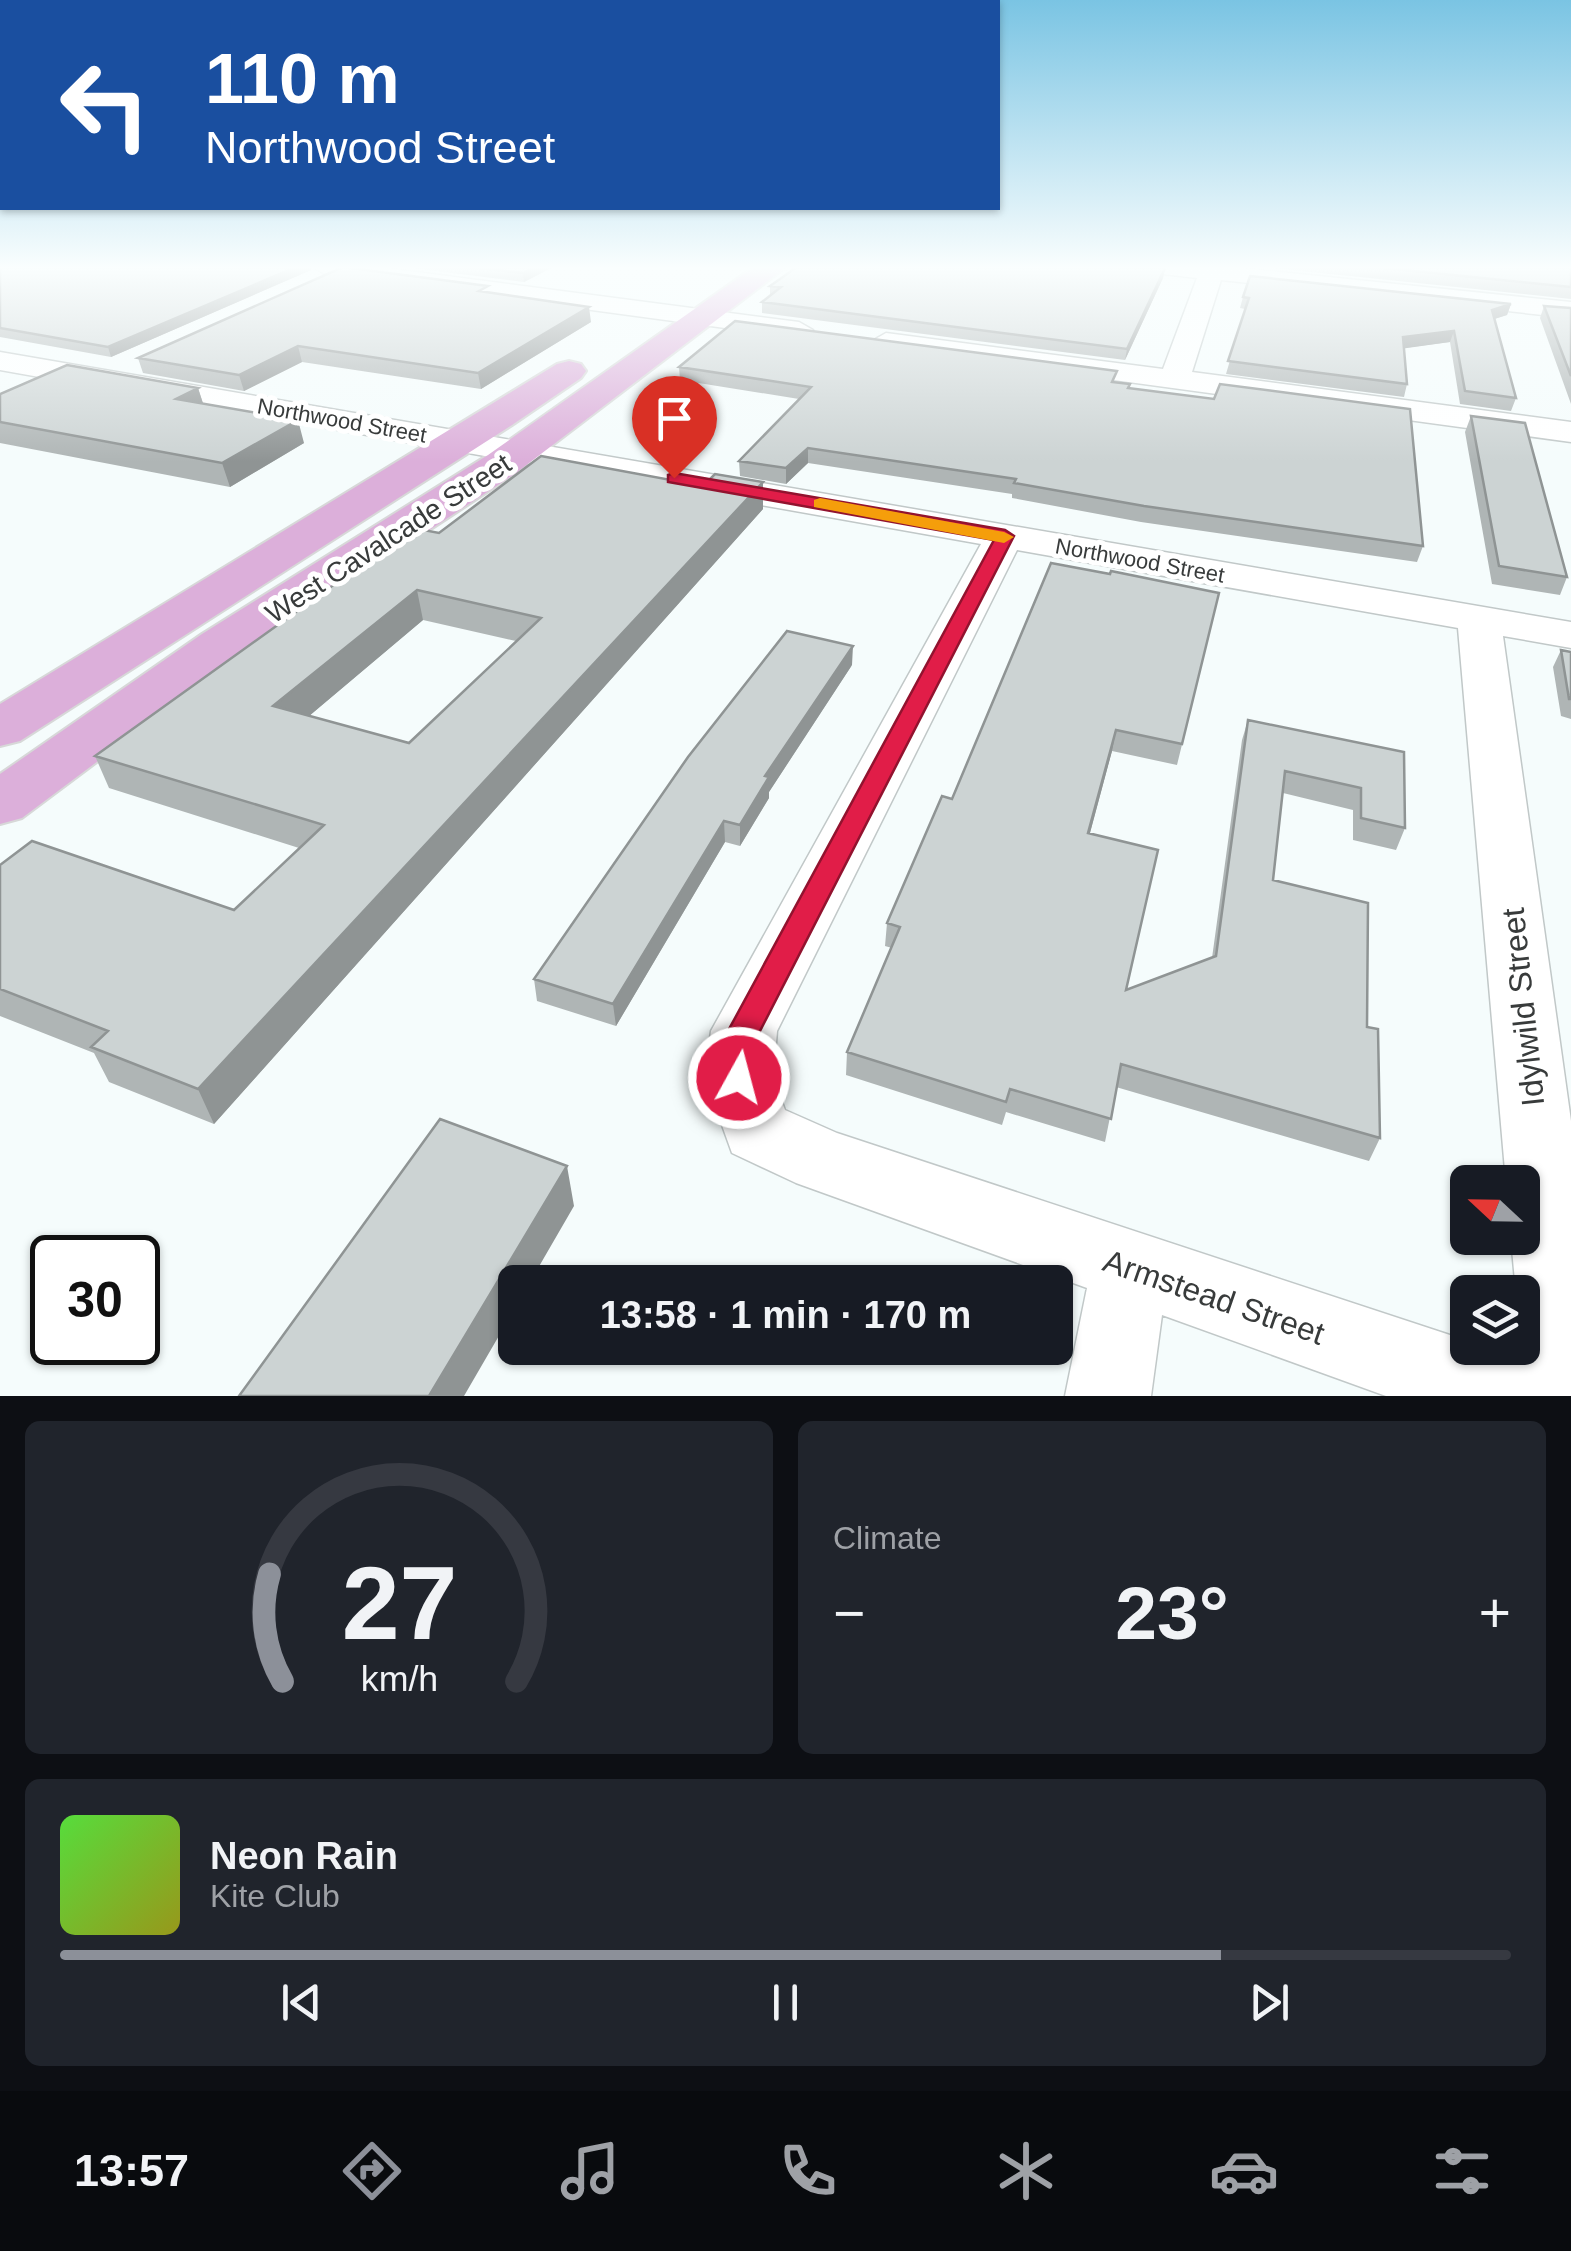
<!DOCTYPE html>
<meta charset="utf-8">
<style>
body{margin:0;font-family:Arial,sans-serif;background:#20242c;color:#f1f3f6;height:100vh;display:flex;flex-direction:column;font-size:38px;white-space:nowrap}
*{box-sizing:border-box;margin:0}
p{font-size:32px;color:#9ea1a6}
.icon{flex:none;width:55px;height:55px;fill:none;stroke:currentColor;stroke-width:2;stroke-linecap:round;stroke-linejoin:round}
.map{position:relative;height:1396px;overflow:hidden}
.sheet{display:flex;flex-direction:column;gap:25px;padding:25px;background:#0d0f14;flex:1}
.sheet>*{flex:none}
.guide{position:absolute;left:0px;top:0px;width:1000px;height:210px;box-shadow:0 2px 8px #0004;background:#1a4fa0;color:#fff;overflow:hidden}
.needle{width:65px;rotate:292deg}
.controls{position:absolute;left:1450px;top:1165px;display:grid;gap:20px}
.controls a{display:grid;place-items:center;width:90px;height:90px;border-radius:15px;background:#171b24;box-shadow:0 2px 8px #0004;font-size:50px}
.speed{position:absolute;left:30px;top:1235px;display:flex;gap:20px;font-size:50px;font-weight:700;text-align:center}
.speed>*{display:grid;place-content:center;width:130px;height:130px;border-radius:50%;background:#171b24;box-shadow:0 2px 8px #0004;line-height:1}
.speed .limit{border:5px solid #111;border-radius:15px;background:#fff;color:#111}
.pin{position:absolute;display:grid;place-items:center;width:85px;height:85px;color:#fff;margin:-102px -42px;border-radius:50% 50% 50% 0;rotate:-45deg;box-shadow:0 0 10px #0007}
.pin .icon{rotate:45deg}
.me{position:absolute;width:110px;margin:-55px;rotate:7deg;stroke-linejoin:round;filter:drop-shadow(0 0 8px #0008)}
.turn{display:flex;align-items:center;gap:35px;height:210px;padding:0 40px;font-size:45px}
.turn .icon{width:130px;height:130px;stroke-width:2.5}
.turn b{display:block;font-size:70px;line-height:85px}
.big{font-size:75px;font-weight:700;line-height:1.1}
.sheet .card{flex:1;display:flex;flex-direction:column;justify-content:center;gap:15px;min-width:0;padding:0 35px;border-radius:15px;background:#20242c}
.sheet .dial{align-items:center;gap:0}
.dial svg{height:260px;overflow:visible;fill:none;stroke:#363941;stroke-width:7;stroke-linecap:round;text-anchor:middle}
.dial text{fill:#f1f3f6;stroke:none}
.song{display:flex;align-items:center;gap:30px}
.cover{width:120px;height:120px;border-radius:15px;background:linear-gradient(135deg,hsl(110 70% 55%),hsl(60 70% 35%))}
.played{height:10px;border-radius:5px;background:linear-gradient(90deg,#8c9099 80%,#363941 80%)}
.keys{display:flex;justify-content:space-around;direction:ltr}
.heat{display:flex;justify-content:space-between;align-items:center;font-size:55px;direction:ltr}
.sheet .tiles{flex:1;display:grid;gap:25px;grid-template-columns:1fr 1fr}
.card:last-child{grid-column:span 2}
.trip{position:absolute;left:498px;top:1265px;width:575px;height:100px;border-radius:15px;background:#171b24;box-shadow:0 2px 8px #0004;font-weight:700;line-height:100px;text-align:center}
.tabs{display:flex;height:160px;justify-content:space-around;align-items:center;background:#090b0e;color:#9ea1a6}
.tabs .icon{width:70px;height:70px}
.tabs .current{color:#8c9099}
.tabs b{font-size:45px;color:#f1f3f6}
.map>svg:first-child{display:block}
.lines{fill:none;stroke-linecap:round;stroke-linejoin:round}
.minor-casing{stroke:#c1c8c8;stroke-width:3}
.major-casing{stroke:#d7d8d8;stroke-width:4}
.minor{fill:#fff;fill-rule:evenodd}
.major{fill:#dcafda;fill-rule:evenodd}
.wall{fill:#afb5b5;fill-rule:evenodd}
.shaded-wall{fill:#8f9494}
.building{fill:#ccd3d3;stroke:#8f9494;stroke-width:2.5;fill-rule:evenodd}
.route{fill:#e11d48;stroke:#92132f;stroke-width:2.5}
.slow{fill:#f59e0b}
.labels{text-anchor:middle;stroke-width:10;stroke-linejoin:round;paint-order:stroke}
.far-street-label{font-size:22px;fill:#383b3b;stroke:#fff}
.street-label{font-size:28px;fill:#383b3b;stroke:#fff}
.near-street-label{font-size:32px;fill:#383b3b;stroke:#fff}
</style>
<div class="map">
<svg width="1571" height="1396" viewBox="0 0 1571 1396">
<rect width="100%" height="100%" fill="#f5fcfc"/>
<g class="lines">
<defs>
<path id="minor" d="M313,267h65l421,55 14,8 -14,8 -474,-64z
M1151,267h79l341,35v16l-350,-38 -29,92 379,50v20l-685,-93 -14,-8 14,-8 277,36 34,-91 -34,-4z
M0,352l1571,270v26l-68,-12 68,485v275h-185l-224,-81 -11,81h-86l22,-108 -291,-105 -64,-30 -27,-75 6,-47 270,-487 -981,-174zM1017,550l441,78 48,554h16v56h-11l5,54h6l-1,69 -35,-13h-18v-7l-631,-208 -52,-23 -12,-32 4,-47z"/>
<path id="major" d="M754,267h32l-270,206 -278,183 -216,162 -22,6v-50l202,-140 286,-179z
M569,361l12,3 5,7 -5,7 -69,47 -492,316 -20,5v-42l557,-340z"/>
</defs>
<use href="#minor" class="minor-casing"/>
<use href="#major" class="major-casing"/>
<use href="#minor" class="minor"/>
<use href="#major" class="major"/>
</g>
<path class="wall" d="M0,267l311,3 -200,87 -111,-20z
M404,267h149l-29,15z
M1263,267h308v32z
M1165,268l-2,10 -38,82 -363,-47v-11l8,-6v-10z
M489,292l102,30 -110,67 -179,-27 -58,29 -101,-18 -5,-15z
M1243,297l268,7 -4,11 -13,4 22,79 -5,13 -51,-7 -10,-62 -46,6 3,36 -3,13 -178,-23 19,-65 -5,-1z
M1544,306l27,2v96l-31,-86z
M679,367l436,15 15,6 293,158 -6,16 -276,-40 -129,-24v-4l-204,-31 -22,21 -46,-8 -1,-15 60,-62 -119,-19z
M198,388l5,15 101,40 -74,44 -230,-44v-49z
M1471,416l96,161 -7,18 -68,-11 -27,-152z
M763,482v27l-549,615 -105,-42 -15,-29 -94,-37v-151l234,45 65,-62 -190,-60 -14,-32 344,-223 264,-47zM423,620l93,21 -107,102 -100,-27z
M1219,593l-42,172 -65,-14 -22,82 36,157 86,-32 30,-218 6,-20 156,32 1,76 -9,22 -43,-10v-30l-70,-17 -10,87 94,147 13,111 -11,23 -253,-74 -11,55 -99,-30 -4,13 -156,-50 1,-23 45,-104 -7,-2 2,-23 65,-124z
M1561,650l10,2v67l-10,-3 -8,-49z
M852,665l-83,127v6l-29,48 -15,-4 -109,184 -79,-25 -3,-22z"/>
<path class="shaded-wall" d="M296,267h16l-1,3 -200,87 -3,-10z
M535,267h18l-29,15 -1,-9z
M1165,268l-2,10 -38,82 2,-11z
M1511,304l-4,11 -19,6 4,-11z
M589,307l2,15 -110,67 -3,-16z
M1454,331l-4,11 -50,7 3,-12z
M298,346l4,16 -58,29 -5,-16z
M198,388l7,22 -29,-11z
M298,420l6,23 -74,44 -8,-24z
M808,448v15l-22,21v-16z
M763,482v27l-549,615 -16,-35z
M417,590l6,30 -140,118 -10,-32z
M853,646l-1,19 -83,127v6l-29,48v-21l25,-49z
M1116,730l-4,21 -28,104 4,-22z
M724,821l1,21 -109,184 -3,-22z
M567,1166l7,40 -44,76h-15v26l-51,88h-35z"/>
<path class="building" d="M0,267h296l-188,80 -108,-19z
M343,267l145,19 -9,5 110,16 -111,66 -180,-27 -59,29 -101,-17z
M473,267h62l-12,6z
M797,267h366l2,1 -38,81 -365,-47 19,-15 -11,-1z
M1375,267h196v20z
M1250,276l261,28 -19,6 24,88 -51,-7 -11,-60 -51,6 4,47 -179,-23 21,-63 -6,-1z
M1544,306l27,2v68z
M735,321l382,50 -5,11 18,2 -2,4 86,11 6,-15 190,25 13,137 -279,-40 -130,-23 2,-4 -208,-31 -22,20 -47,-7 72,-74 -132,-20z
M67,365l131,23 -22,11 122,21 -76,43 -222,-41v-28z
M1471,416l54,7 42,154 -68,-11z
M541,456l162,30 12,-12 48,8 -565,607 -107,-42 17,-16 -108,-42v-124l32,-24 202,69 90,-85 -229,-69 318,-228 26,5zM417,590l124,28 -132,125 -136,-37z
M1051,563l59,11 1,-3 108,22 -37,151 -66,-14 -28,103 70,17 -32,140 90,-34 32,-236 156,32 1,76 -44,-10v-30l-76,-17 -12,109 95,23 -1,124 11,2 2,109 -259,-74 -10,55 -101,-30 -4,13 -159,-50 53,-125 -13,-4 55,-127 10,3z
M787,631l66,15 -88,130 4,1 -29,48 -16,-4 -111,183 -79,-25 154,-222z
M1561,650l10,2v47h-2z
M440,1119l127,47 -138,230h-190z"/>
<linearGradient id="sky" x2="0" y2="1"><stop stop-color="#7ac4e3"/><stop offset="0.58" stop-color="#fafefe"/><stop offset="1" stop-color="#fafefe" stop-opacity="0"/></linearGradient>
<rect width="1571" height="462" fill="url(#sky)"/>
<path class="route" d="M674,473l331,57 9,6 -254,495 -9,57 -12,4 -11,-4 -5,-10 5,-47 266,-491 -326,-58v-7z"/>
<path class="slow" d="M820,498l184,34 10,5 -10,6 -190,-36v-7z"/>
<g class="labels">
<g class="far-street-label">
<text transform="translate(342 420) rotate(10)" y="8">Northwood Street</text>
<text transform="translate(1140 560) rotate(10)" y="8">Northwood Street</text>
</g>
<g class="street-label">
<text transform="translate(388 538) rotate(-33)" y="10">West Cavalcade Street</text>
</g>
<g class="near-street-label">
<text transform="translate(1523 1007) rotate(-96)" y="11">Idylwild Street</text>
<text transform="translate(1214 1297) rotate(19)" y="11">Armstead Street</text>
</g>
</g>
</svg>
<div class="controls">
<a><svg class="needle" viewBox="-14 -14 28 28"><path d="M0-13l5 13h-10z" fill="#e53935"/><path d="M0 13l5-13h-10z" fill="#9ea1a6"/></svg></a>
<a><svg class="icon" aria-label="layers" viewBox="0 0 24 24"><path d="M12 4l9 5-9 5-9-5zM3 14l9 5 9-5"/></svg></a>
</div>
<div class="speed"><div class="limit">30</div></div>
<div class="pin" style="left:674px;top:478px;background:#d93025"><svg class="icon" aria-label="arrive" viewBox="0 0 24 24"><path d="M6 21V4h12l-3 4 3 4H6"/></svg></div>
<svg class="me" style="left:739px;top:1078px" viewBox="-20 -20 40 40"><circle r="17" fill="#e11d48" stroke="#fff" stroke-width="3"/><path d="M0-11L8 9 0 5-8 9z" fill="#fff"/></svg>
<div class="trip">13:58 · 1 min · 170 m</div>
<div class="guide">
<div class="turn"><svg class="icon" aria-label="left" viewBox="0 0 24 24"><path d="M17 20v-9H6M10 6l-5 5 5 5"/></svg><div><b>110 m</b>Northwood Street</div></div>
</div>
</div>
<section class="sheet">
<div class="tiles">
<div class="card dial"><svg viewBox="0 0 100 80">
<path d="M14 69A42 42 0 1 1 86 69"/>
<path d="M14 69A42 42 0 0 1 10 36" stroke="#8c9099"/>
<text x="50" y="56" font-size="32" font-weight="700">27</text>
<text x="50" y="72" font-size="11">km/h</text>
</svg></div>
<div class="card"><p>Climate</p>
<div class="heat"><a>−</a><b class="big">23°</b><a>+</a></div>
</div>
<div class="card">
<div class="song"><i class="cover"></i><div><b>Neon Rain</b><p>Kite Club</p></div></div>
<div class="played"></div>
<div class="keys"><svg class="icon" aria-label="previous" viewBox="0 0 24 24"><path d="M18 5L8 12l10 7zM5 5v14"/></svg><svg class="icon" aria-label="pause" viewBox="0 0 24 24"><path d="M8 5v14M16 5v14"/></svg><svg class="icon" aria-label="next" viewBox="0 0 24 24"><path d="M6 5l10 7-10 7zM19 5v14"/></svg></div>
</div>
</div>
</section>
<nav class="tabs">
<b>13:57</b>
<svg class="icon current" aria-label="directions" viewBox="0 0 24 24"><path d="M12 3l9 9-9 9-9-9zM9 14v-3h6M13 9l2 2-2 2"/></svg>
<svg class="icon" aria-label="music" viewBox="0 0 24 24"><path d="M9 18V5l10-2v13"/><circle cx="6" cy="18" r="3"/><circle cx="16" cy="16" r="3"/></svg>
<svg class="icon" aria-label="phone" viewBox="0 0 24 24"><path d="M5 4h4l2 5-3 2q2 4 5 5l2-3 5 2v4C11 20 4 13 5 4z"/></svg>
<svg class="icon" aria-label="climate" viewBox="0 0 24 24"><path d="M12 3v18M4 7l16 10M4 17L20 7"/></svg>
<svg class="icon" aria-label="car" viewBox="0 0 24 24"><path d="M5 17H2v-5l4-1 3-4h7l3 4 3 1v5h-3M9 17h6M6 11h13"/><circle cx="7" cy="17" r="2"/><circle cx="17" cy="17" r="2"/></svg>
<svg class="icon" aria-label="filters" viewBox="0 0 24 24"><path d="M4 7h16M4 17h16"/><circle cx="9" cy="7" r="2"/><circle cx="15" cy="17" r="2"/></svg>
</nav>
